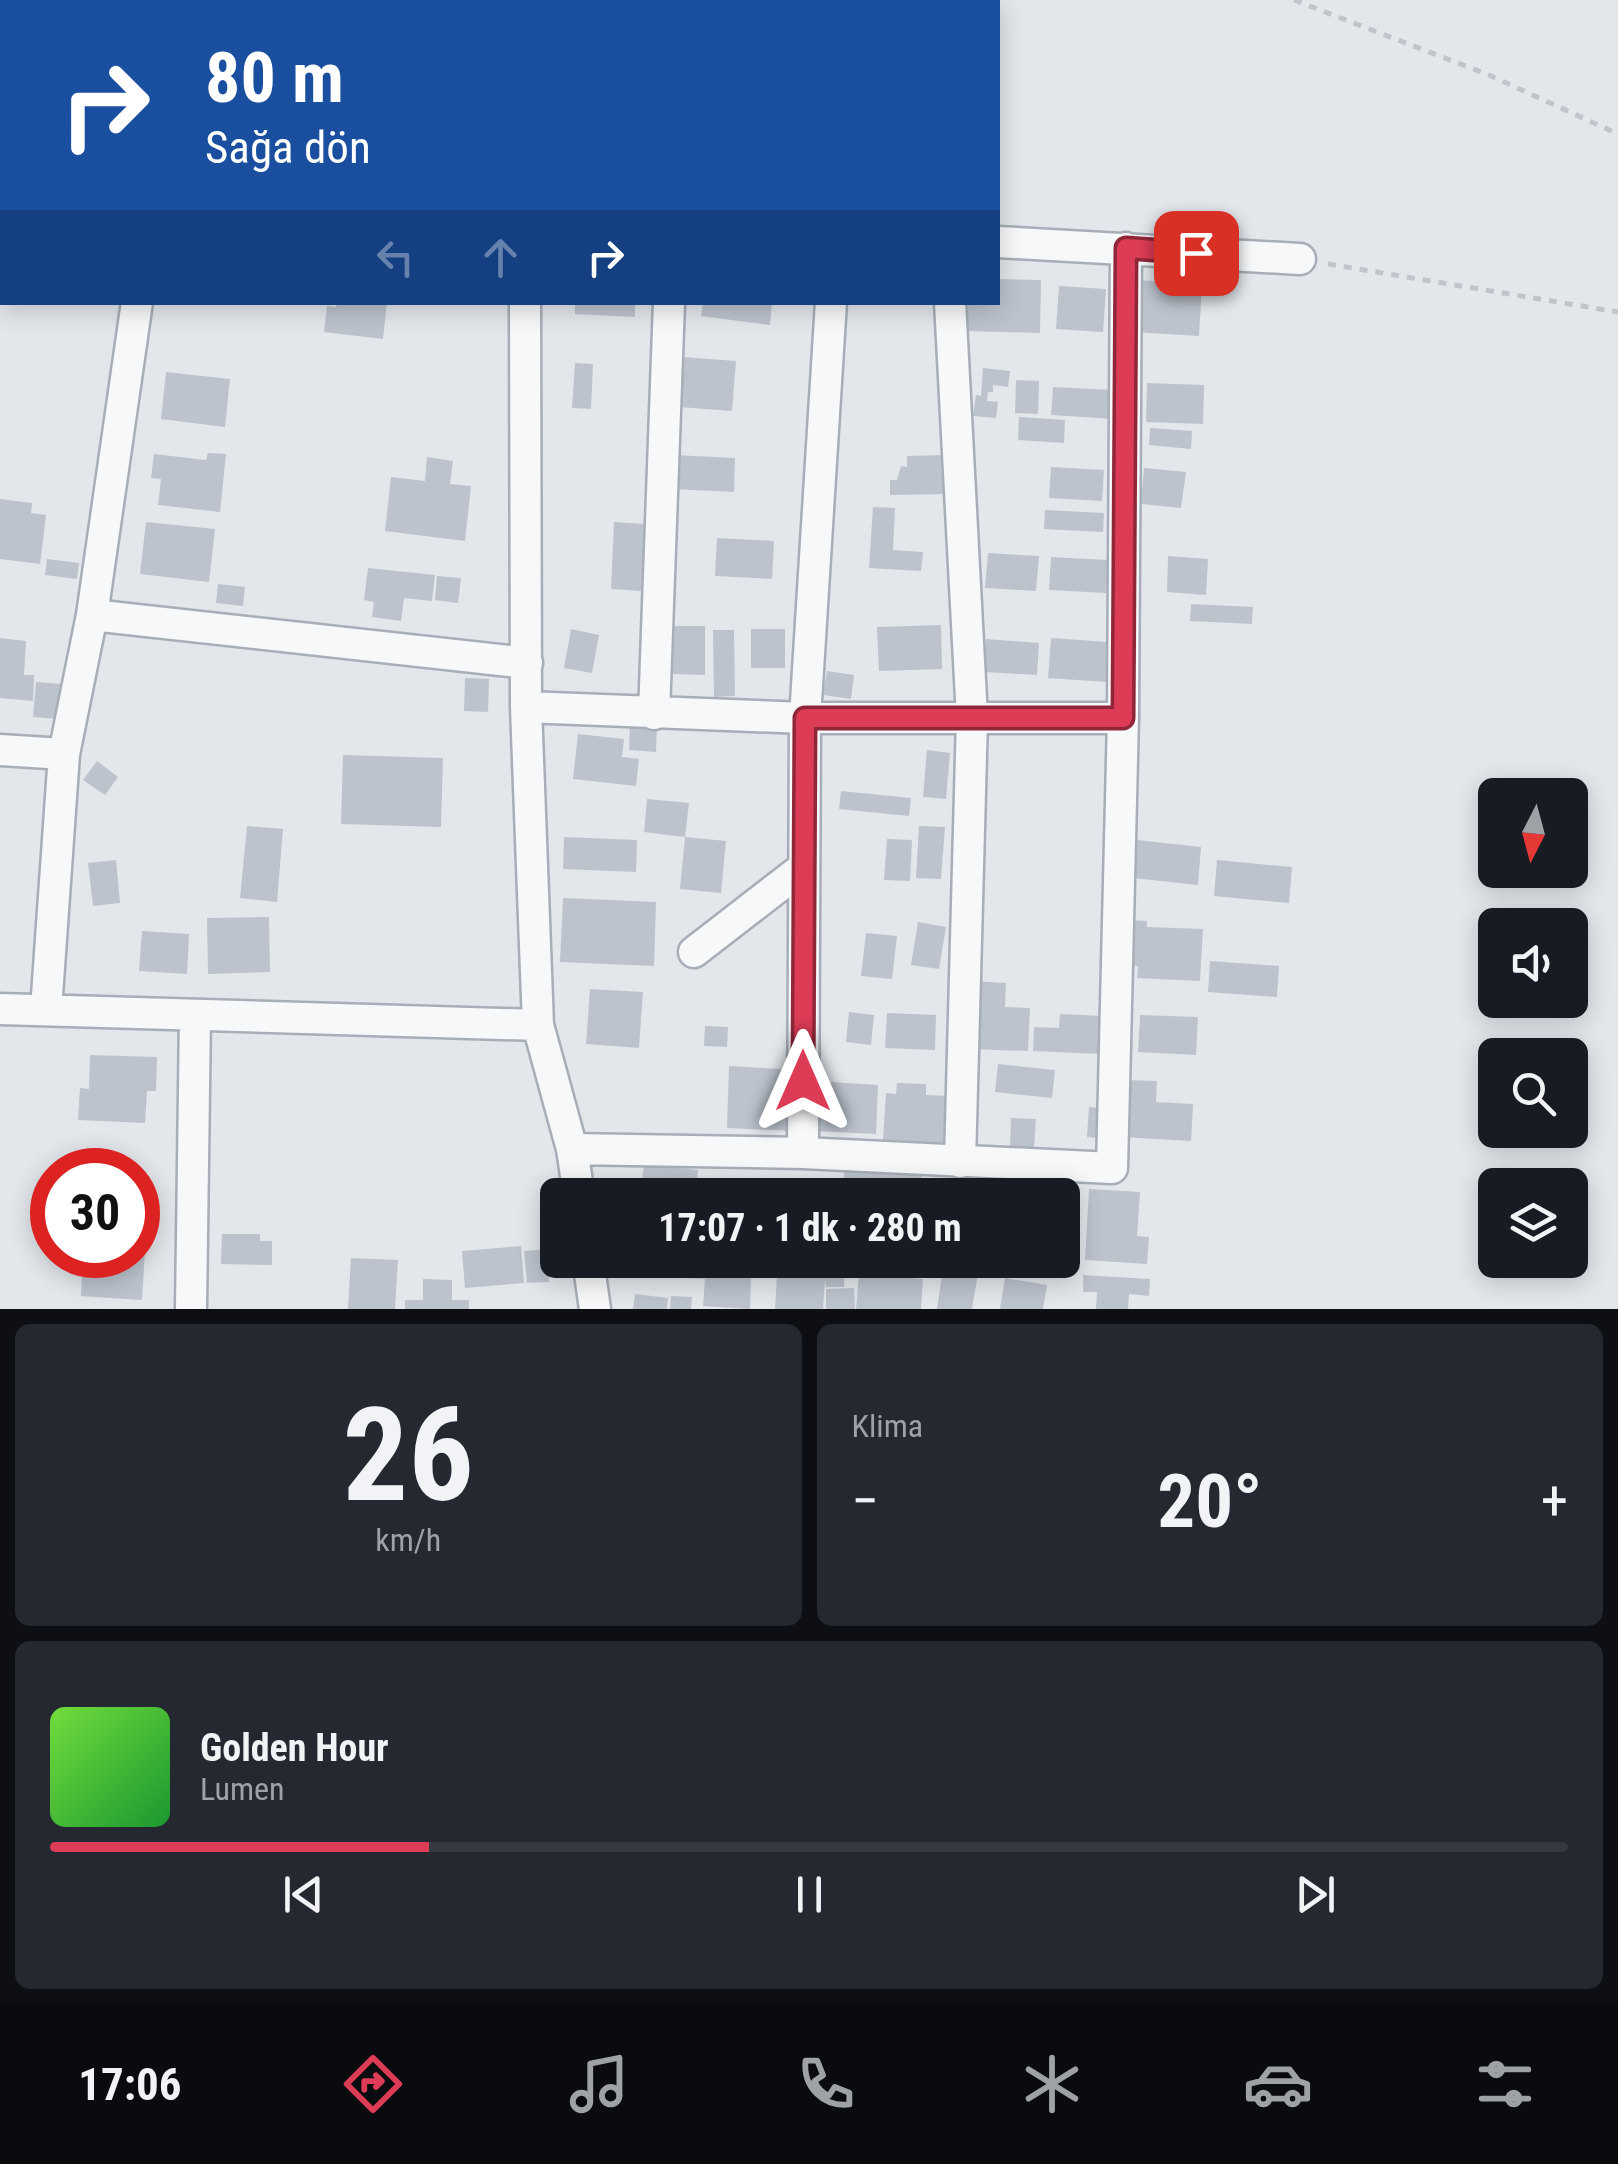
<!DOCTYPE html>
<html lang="tr">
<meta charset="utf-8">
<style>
body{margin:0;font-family:"Roboto Condensed",sans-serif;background:#242831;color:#f1f3f6;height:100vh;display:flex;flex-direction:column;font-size:38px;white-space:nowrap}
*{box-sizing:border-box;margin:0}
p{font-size:32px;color:#9ea1a6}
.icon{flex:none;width:55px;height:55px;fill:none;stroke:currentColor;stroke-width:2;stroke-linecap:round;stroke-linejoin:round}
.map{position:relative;height:1309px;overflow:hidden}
.panel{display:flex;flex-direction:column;gap:15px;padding:15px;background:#0d0f14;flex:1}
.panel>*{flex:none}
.hud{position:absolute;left:0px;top:0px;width:1000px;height:305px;box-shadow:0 5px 25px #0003;background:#1a4fa0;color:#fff;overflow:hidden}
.needle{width:65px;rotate:186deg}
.buttons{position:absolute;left:1478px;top:778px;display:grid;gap:20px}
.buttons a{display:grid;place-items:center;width:110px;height:110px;border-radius:15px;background:#171b24;box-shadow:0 5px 25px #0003;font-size:50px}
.speed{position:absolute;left:30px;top:1148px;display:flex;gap:20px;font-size:50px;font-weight:700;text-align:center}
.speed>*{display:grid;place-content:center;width:130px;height:130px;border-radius:50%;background:#171b24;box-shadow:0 5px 25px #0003;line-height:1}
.speed .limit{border:15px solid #d22;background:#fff;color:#111}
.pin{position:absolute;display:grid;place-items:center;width:85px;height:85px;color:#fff;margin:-42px;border-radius:20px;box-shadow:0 5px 15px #0006}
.me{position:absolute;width:110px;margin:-55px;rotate:0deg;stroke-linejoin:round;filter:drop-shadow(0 0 8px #0008)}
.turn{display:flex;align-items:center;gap:35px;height:210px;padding:0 40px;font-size:45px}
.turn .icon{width:130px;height:130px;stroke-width:2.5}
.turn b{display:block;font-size:70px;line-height:85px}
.lanes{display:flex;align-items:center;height:95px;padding:0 40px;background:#0003;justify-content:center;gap:50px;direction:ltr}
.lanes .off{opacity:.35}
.big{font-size:75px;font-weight:700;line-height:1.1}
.panel .widget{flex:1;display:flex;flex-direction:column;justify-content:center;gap:15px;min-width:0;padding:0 35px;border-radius:15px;background:#242831}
.panel .dial{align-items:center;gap:0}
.dial b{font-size:130px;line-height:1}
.song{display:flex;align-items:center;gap:30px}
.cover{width:120px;height:120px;border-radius:15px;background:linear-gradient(135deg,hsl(100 70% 55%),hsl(130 70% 35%))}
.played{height:10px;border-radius:5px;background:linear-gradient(90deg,#dd3c57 25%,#363941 25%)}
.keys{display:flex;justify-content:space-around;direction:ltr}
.heat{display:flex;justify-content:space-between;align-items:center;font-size:55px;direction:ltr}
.panel .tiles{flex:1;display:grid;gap:15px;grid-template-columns:1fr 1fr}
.widget:last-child{grid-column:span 2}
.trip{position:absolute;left:540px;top:1178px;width:540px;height:100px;border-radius:15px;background:#171b24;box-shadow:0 5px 25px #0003;font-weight:700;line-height:100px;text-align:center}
.tabs{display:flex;height:160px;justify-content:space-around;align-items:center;background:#090b0e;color:#9ea1a6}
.tabs .icon{width:70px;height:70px}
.tabs .on{color:#dd3c57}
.tabs b{font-size:45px;color:#f1f3f6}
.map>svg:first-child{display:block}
.building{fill:#bcc3cd}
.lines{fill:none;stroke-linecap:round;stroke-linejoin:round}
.minor-casing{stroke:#a7aeb7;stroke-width:35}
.path{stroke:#c0c5cb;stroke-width:5;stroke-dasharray:8 8;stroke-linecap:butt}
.minor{stroke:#f6f8fa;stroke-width:30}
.route-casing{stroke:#902739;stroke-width:25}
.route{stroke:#dd3c57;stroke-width:18}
</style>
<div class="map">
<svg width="1618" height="1309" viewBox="0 0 1618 1309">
<rect width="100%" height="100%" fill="#e3e7ec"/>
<path class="building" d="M998,279l43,1 -1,53 -74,-2 1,-29h31z
M1137,280l65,4 -3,52 -65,-4z
M1059,286l47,3 -3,43 -47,-3z
M337,302h50l-4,37 -59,-7 3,-26 9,1z
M575,302h60v15l-60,-3z
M703,302h69l-2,23 -69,-9z
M669,356l67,5 -4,50 -66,-5z
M575,363l18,1 -2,45 -19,-1z
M983,368l27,3 -2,16 -15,-2v7h-5l-1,9 11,1 -2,16 -23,-2 3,-21 5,1z
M166,372l64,7 -5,48 -64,-8z
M1016,380l23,1 -1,33 -23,-1z
M1147,383l57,2 -1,39 -57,-2z
M1053,387l61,3 -1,29 -62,-4z
M1019,417l46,3 -1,23 -46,-3z
M1150,428l42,3 -1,18 -42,-4z
M208,453l18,1 -6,58 -62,-7 3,-26 -10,-1 3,-24 52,6z
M674,455l61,3 -1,34 -62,-3z
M945,455l1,39 -56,1v-15h7l4,-14 6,1v-11z
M427,457l26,4 -3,23 21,2 -6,55 -80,-10 6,-54 34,4z
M1051,467l53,3 -2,31 -53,-3z
M1144,468l42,4 -5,36 -40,-4z
M0,499l32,4 -1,10 15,2 -6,49 -40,-5z
M873,507l22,1 -2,42 30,2 -2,19 -52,-3z
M1045,510l59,3 -1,19 -59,-3z
M146,522l69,7 -6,53 -69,-8z
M614,522l31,2 -4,67 -30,-2z
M717,538l57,3 -2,38 -57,-3z
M988,553l51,3 -3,35 -51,-3z
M1168,556l40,3 -2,36 -39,-3z
M1051,557l57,3 -2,33 -57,-3z
M47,559l32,4 -2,16 -32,-4z
M368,568l67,7 -3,26 -28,-3 -3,23 -29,-4 2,-15 -10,-2z
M437,576l24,2 -3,25 -23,-3z
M218,584l27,3 -2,19 -27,-3z
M1191,604l62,3 -1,17 -62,-3z
M941,625l1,44 -63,2 -2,-44z
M674,626h31v49l-32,-1z
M571,629l28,6 -7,38 -28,-5z
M751,629h34v39h-34z
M713,630h21l1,66 -21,1z
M0,638l26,3 -2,34h10l-1,26 -33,-3z
M1051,638l57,4 -2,40 -58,-4z
M986,639l53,4 -2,32 -52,-3z
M827,671l27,4 -3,24 -28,-4z
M465,678l24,1 -1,33 -24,-1z
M36,682l26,2 -3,35 -26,-2z
M630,723l27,1 -1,28 -27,-2z
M578,734l46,5 -2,18 17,2 -3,27 -63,-7z
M927,750l23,3 -4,46 -23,-2z
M343,755l100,3 -2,69 -100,-3z
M97,761l21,16 -13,18 -22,-15z
M841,791l70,7 -2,18 -70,-7z
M647,799l42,4 -4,34 -41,-5z
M247,826l36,3 -6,73 -37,-4z
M919,826l26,1 -4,52 -25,-1z
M564,837l73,3 -1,32 -73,-3z
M685,837l41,4 -5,52 -41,-4z
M887,839l25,1 -2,41 -26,-1z
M1137,840l64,7 -3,38 -65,-7z
M116,860l4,43 -27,3 -5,-43z
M1217,860l75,7 -3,36 -75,-7z
M563,898l93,4 -2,64 -94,-4z
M269,917l1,55 -62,2 -1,-56z
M1127,920l20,1v6l56,2 -3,52 -63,-3 1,-12 -13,-1z
M918,922l28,5 -7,42 -28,-4z
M142,931l47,3 -2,40 -48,-3z
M866,933l31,3 -5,43 -31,-3z
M1210,961l69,5 -2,31 -69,-5z
M972,981l34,2 -1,24 25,1 -2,43 -59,-2z
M590,989l53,3 -4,56 -53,-4z
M849,1012l25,3 -3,30 -25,-3z
M887,1013l49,2 -1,35 -50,-2z
M1060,1014l43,2 -2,38 -68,-3 1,-24 25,1z
M1140,1015l58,2 -2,38 -58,-3z
M705,1026l23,1 -1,20 -23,-1z
M90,1055l67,2 -1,34h-9l-2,32 -67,-3 2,-32 9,1z
M998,1064l57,6 -3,28 -57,-6z
M729,1066l68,4 -2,61 -68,-3z
M1124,1080l33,1 -1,21 37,2 -2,37 -70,-4z
M831,1082l47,3 -2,49 -62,-3 2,-40h15z
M897,1083l29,1v11l23,1 -3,47 -63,-3 3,-47 10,1z
M1089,1107l12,1 -1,30 -13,-1z
M1011,1118l25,1 -2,29 -24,-1z
M644,1164l54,6 -3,25h-55z
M844,1170l78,5 -1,20h-78z
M1089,1189l51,3 -3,44 12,1 -2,27 -62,-4z
M38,1196h14v18l-15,-1z
M138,1233l8,1 -4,66 -61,-4 2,-41h55z
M222,1234h38v7h12v24l-51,-1z
M521,1246l3,37 -59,5 -3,-37z
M547,1249l2,33 -22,1 -3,-32z
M351,1258l47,2 -3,49h-47z
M664,1260h56l-1,15 32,2 -1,32 -47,-3 2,-27 -42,-2z
M810,1260l35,2 -1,25h-18l-1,-8 -2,30h-48l2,-36 32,2z
M943,1269l35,5 -6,35h-35z
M859,1274l64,5 -2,30h-65z
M1083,1275l67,4 -1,17 -20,-2 -1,15h-32l1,-17h-14z
M1005,1278l42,7 -4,24h-43z
M423,1279l29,1v20h17v9h-64v-9h18z
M854,1288l1,21h-29v-20z
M635,1294l33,4 -1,11h-34z
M671,1296l21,1 -1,12h-21z"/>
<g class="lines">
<defs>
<path id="minor" d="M298,0l18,2
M524,2v-2
M0,206h2
M998,242l302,17
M137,302l-45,313 435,48
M950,302l22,416 -12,444
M526,707l279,11h318
M654,714l15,-412
M0,750l64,4 -18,256
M64,754l28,-139
M694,952l110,-85
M0,1009l538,16 -12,-318 -1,-405
M538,1025l34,124 7,46
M572,1149l231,4 309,15 11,-450 3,-470
M803,1153l2,-435 26,-416
M588,1260l7,49
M191,1309l4,-294"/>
</defs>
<use href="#minor" class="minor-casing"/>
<path class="path" d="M1294,0l195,75 129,59
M1328,264l290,48"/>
<use href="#minor" class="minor"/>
</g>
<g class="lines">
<defs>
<path id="route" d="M803,1081l2,-363h318l3,-470 70,5"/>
</defs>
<use href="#route" class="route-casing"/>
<use href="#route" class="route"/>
</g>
</svg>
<div class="buttons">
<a><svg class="needle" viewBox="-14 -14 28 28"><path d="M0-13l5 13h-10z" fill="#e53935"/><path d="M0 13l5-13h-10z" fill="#9ea1a6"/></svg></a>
<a><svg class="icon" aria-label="sound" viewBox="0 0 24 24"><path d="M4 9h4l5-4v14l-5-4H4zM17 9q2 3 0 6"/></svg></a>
<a><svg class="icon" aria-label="search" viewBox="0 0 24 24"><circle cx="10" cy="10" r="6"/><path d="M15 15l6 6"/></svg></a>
<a><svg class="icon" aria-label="layers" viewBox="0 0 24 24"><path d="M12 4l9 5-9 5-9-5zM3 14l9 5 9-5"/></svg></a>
</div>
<div class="speed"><div class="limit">30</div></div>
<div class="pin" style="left:1196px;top:253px;background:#d93025"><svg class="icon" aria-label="arrive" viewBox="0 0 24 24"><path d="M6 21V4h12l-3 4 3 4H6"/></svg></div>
<svg class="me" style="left:803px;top:1081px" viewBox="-20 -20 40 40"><path d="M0-17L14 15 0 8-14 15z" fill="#dd3c57" stroke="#fff" stroke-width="4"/></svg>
<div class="trip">17:07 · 1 dk · 280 m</div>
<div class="hud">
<div class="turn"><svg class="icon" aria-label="right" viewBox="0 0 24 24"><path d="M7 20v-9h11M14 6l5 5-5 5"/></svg><div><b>80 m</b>Sağa dön</div></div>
<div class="lanes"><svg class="icon off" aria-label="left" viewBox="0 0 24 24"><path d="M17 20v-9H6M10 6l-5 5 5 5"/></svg><svg class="icon off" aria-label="ahead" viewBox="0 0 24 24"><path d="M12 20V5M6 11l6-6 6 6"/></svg><svg class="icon" aria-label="right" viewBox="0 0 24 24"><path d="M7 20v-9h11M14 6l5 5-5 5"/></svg></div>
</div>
</div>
<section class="panel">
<div class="tiles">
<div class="widget dial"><b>26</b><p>km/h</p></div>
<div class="widget"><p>Klima</p>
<div class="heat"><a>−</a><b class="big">20°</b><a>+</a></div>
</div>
<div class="widget">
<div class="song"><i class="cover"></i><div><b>Golden Hour</b><p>Lumen</p></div></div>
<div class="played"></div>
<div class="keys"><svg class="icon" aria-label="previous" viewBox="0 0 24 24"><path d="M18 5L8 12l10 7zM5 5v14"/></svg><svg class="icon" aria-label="pause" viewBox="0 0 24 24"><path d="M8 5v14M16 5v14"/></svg><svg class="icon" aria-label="next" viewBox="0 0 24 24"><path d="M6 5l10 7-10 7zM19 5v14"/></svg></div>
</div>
</div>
</section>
<nav class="tabs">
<b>17:06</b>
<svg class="icon on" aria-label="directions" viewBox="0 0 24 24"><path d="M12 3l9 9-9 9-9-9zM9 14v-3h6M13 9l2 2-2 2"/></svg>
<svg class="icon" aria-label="music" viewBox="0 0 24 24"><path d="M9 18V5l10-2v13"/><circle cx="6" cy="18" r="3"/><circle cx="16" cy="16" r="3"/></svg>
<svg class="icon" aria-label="phone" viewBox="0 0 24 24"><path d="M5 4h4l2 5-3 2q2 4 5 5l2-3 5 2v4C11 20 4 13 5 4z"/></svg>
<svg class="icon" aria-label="climate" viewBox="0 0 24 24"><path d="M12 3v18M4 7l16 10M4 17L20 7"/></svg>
<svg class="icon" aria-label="car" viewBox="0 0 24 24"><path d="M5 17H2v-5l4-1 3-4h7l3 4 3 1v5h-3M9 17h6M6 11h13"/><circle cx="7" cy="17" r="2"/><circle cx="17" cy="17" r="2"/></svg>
<svg class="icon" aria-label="filters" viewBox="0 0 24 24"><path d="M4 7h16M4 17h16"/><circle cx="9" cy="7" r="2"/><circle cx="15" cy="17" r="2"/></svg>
</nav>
